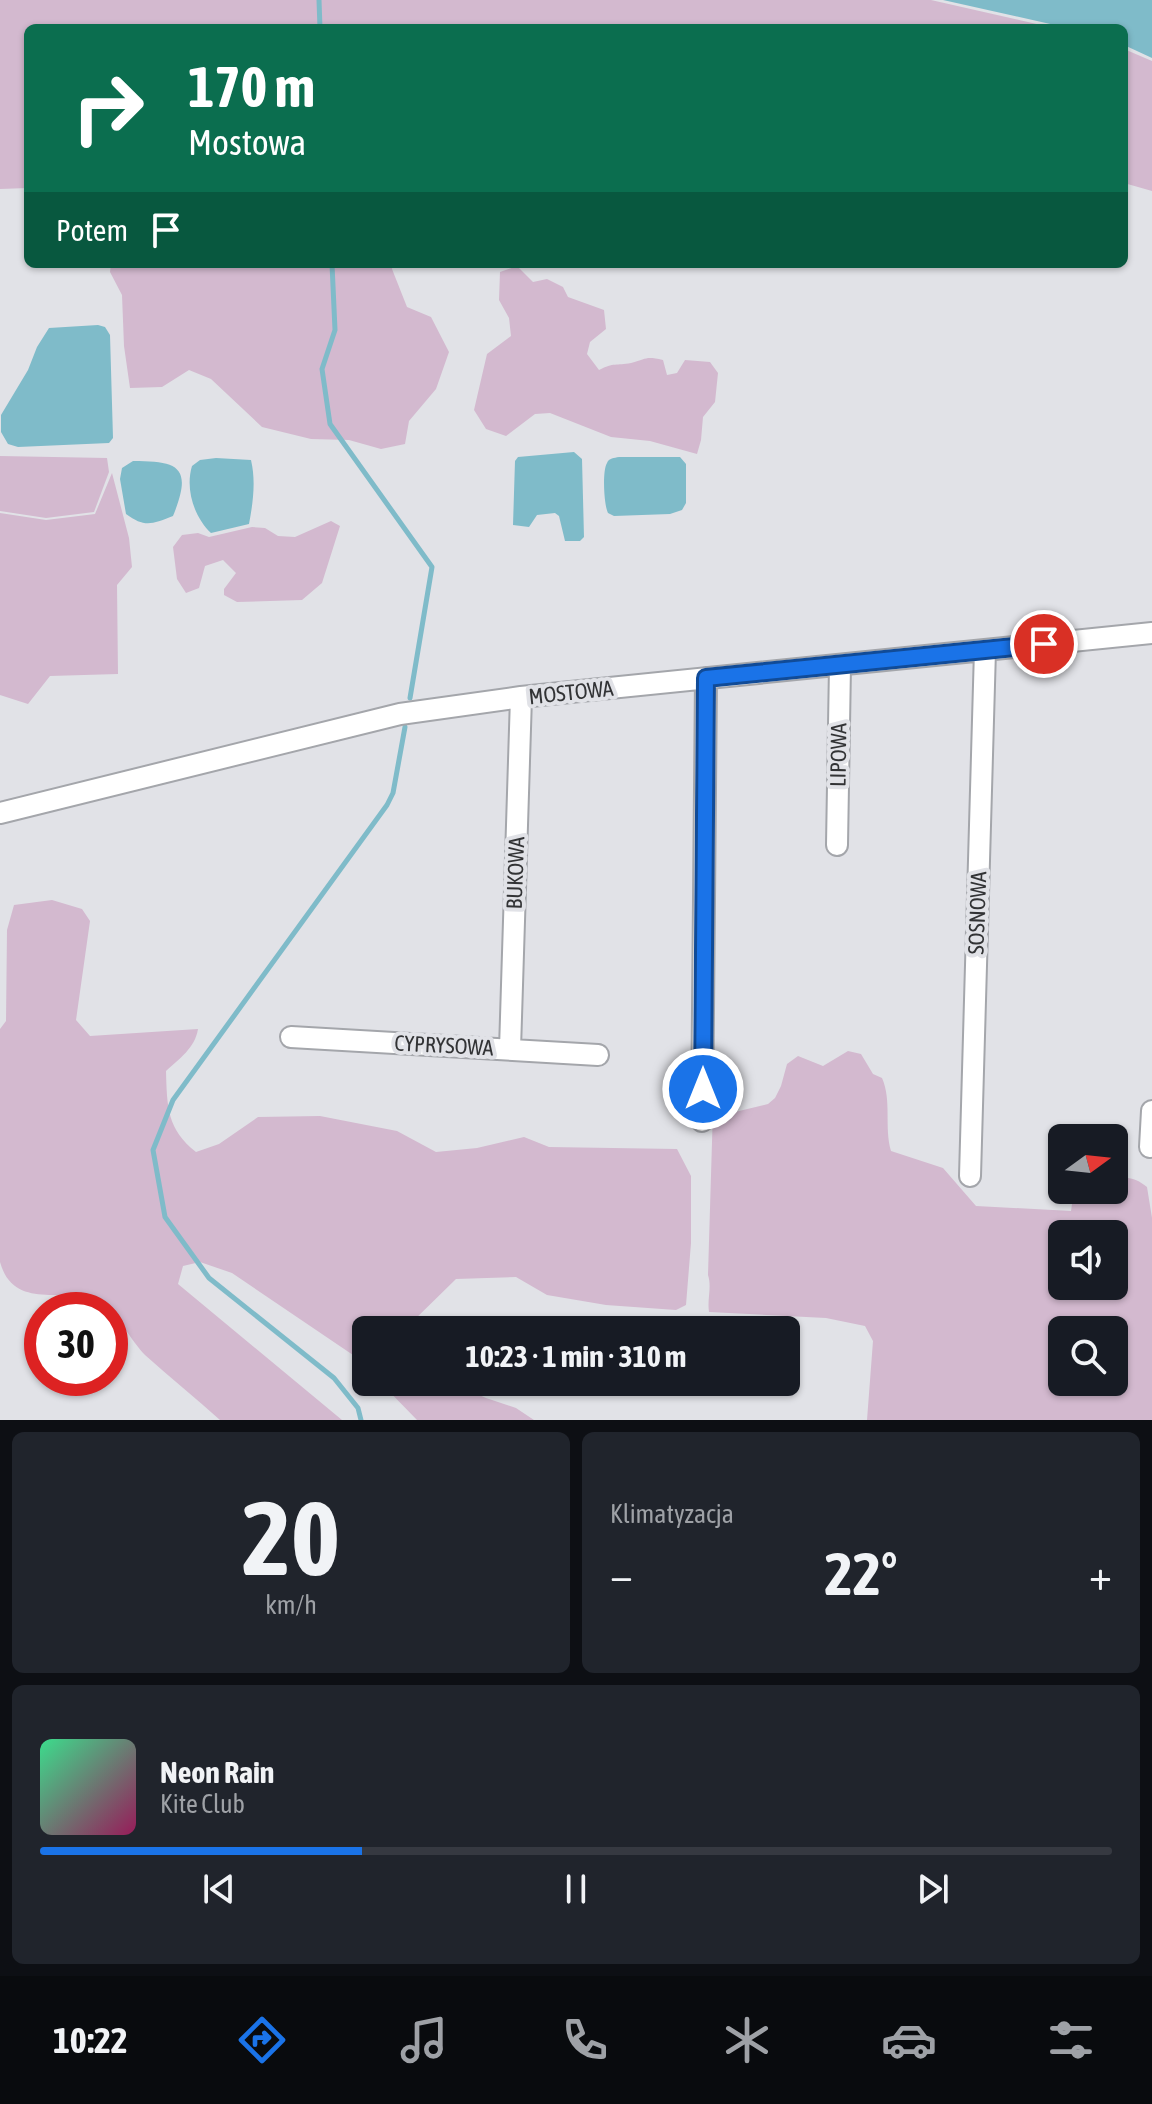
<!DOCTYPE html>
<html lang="pl">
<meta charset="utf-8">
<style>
body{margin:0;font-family:"Asap Condensed",sans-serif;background:#20242c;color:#f1f3f6;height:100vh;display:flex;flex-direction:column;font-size:30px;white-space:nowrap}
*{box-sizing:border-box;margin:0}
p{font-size:26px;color:#9ea1a6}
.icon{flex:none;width:44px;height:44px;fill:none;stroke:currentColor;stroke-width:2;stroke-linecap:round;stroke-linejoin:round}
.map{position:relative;height:1420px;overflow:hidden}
.side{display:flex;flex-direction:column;gap:12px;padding:12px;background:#0d0f14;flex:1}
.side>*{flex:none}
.banner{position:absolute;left:24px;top:24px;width:1104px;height:244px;border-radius:12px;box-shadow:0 2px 6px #0004;background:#0b6e4f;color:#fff;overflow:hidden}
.needle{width:52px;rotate:75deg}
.controls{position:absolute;left:1048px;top:1124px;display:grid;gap:16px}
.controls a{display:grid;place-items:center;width:80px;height:80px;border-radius:12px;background:#171b24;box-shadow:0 2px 6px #0004;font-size:40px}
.speed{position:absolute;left:24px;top:1292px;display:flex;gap:16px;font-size:40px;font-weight:700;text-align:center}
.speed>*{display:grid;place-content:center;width:104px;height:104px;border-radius:50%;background:#171b24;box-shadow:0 2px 6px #0004;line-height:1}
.speed .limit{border:12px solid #d22;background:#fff;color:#111}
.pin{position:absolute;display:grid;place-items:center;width:68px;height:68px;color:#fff;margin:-34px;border:4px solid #fff;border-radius:50%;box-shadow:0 2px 8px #0007}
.me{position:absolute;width:88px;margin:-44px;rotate:0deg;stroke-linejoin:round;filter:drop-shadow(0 0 6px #0008)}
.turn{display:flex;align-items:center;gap:28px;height:168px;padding:0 32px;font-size:36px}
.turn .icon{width:104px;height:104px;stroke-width:2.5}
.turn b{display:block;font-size:56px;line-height:68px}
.then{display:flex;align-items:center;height:76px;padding:0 32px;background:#0003;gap:16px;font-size:30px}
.big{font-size:60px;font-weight:700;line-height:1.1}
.side .tile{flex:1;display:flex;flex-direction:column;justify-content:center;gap:12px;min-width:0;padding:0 28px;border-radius:12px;background:#20242c}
.side .dial{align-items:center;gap:0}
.dial b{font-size:104px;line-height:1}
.song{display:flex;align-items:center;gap:24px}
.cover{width:96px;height:96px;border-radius:12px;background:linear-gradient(135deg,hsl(150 70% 55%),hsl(330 70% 35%))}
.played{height:8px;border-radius:4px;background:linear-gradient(90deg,#1a73e8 30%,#363941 30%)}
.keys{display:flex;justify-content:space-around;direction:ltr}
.heat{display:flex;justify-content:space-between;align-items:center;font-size:44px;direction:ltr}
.side .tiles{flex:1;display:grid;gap:12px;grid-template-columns:1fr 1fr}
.tile:last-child{grid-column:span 2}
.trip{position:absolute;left:352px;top:1316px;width:448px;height:80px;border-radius:12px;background:#171b24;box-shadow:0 2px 6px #0004;font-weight:700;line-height:80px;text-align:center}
.tabs{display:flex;height:128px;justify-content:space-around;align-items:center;background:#090b0e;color:#9ea1a6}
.tabs .icon{width:56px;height:56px}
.tabs .selected{color:#1a73e8}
.tabs b{font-size:36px;color:#f1f3f6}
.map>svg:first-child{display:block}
.green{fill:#d3b9cf;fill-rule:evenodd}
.water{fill:#7fbbc9}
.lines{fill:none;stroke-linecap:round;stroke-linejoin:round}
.stream{stroke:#7fbbc9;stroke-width:5}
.minor-casing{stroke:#a4a6ab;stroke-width:24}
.minor{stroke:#fff;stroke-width:20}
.route-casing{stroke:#114b97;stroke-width:20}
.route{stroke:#1a73e8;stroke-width:14}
.labels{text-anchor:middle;stroke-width:8;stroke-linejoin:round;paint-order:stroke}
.street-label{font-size:22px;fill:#323335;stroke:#e1e2e7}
</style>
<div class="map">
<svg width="1152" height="1420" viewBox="0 0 1152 1420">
<rect width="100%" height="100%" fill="#e1e2e7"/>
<path class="green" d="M0,0h931l123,28h-1026v160l-28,1z
M1124,49l28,12v130l-28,-8z
M111,264h282l-1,5 15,38 24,10 18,35 -13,37 -27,32 -4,23 -24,5 -32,-9 -38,-1 -49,-12 -51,-48 -22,-9 -27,17 -32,1 -6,-42 -2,-51 -12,-23z
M517,266l16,16 14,-3 16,8 5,10 36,13 2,19 -16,13 -3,12 12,16c15,-8 17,-4 32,-7 16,-4 14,-7 32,-3l4,15 10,-2 8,-13 25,2 8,11 -3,29 -12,15 -2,23 -4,14 -47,-13 -39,-4 -61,-24 -15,1 -29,22 -20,-7 -12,-19 13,-56 24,-18 -2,-18 -10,-18 1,-28z
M0,456l107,2 2,14 -15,40 -48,6 -46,-7z
M112,473l17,65 3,29 -15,18 1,89 -68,2 -22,28 -28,-9v-182l46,7 49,-6z
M331,521l9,5 -18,57 -20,17 -65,2 -13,-7v-6l12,-16 -13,-13 -18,6 -6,22 -13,5 -9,-14 -4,-32 9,-12 16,-2 11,4 43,-10 13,1 13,8 17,1z
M52,900l30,9 8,12 -14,99 14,16 108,-7c-3,19 -19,30 -32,42 1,36 1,58 30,81l23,-8 39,-27 62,-1 77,15 39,21 41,-4 47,-11 25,10 128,2 14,27v67l-5,62 -10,5 -70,-5 -59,-10 -31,-18 -60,2 -49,48 2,3h-43v38l-13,-13 -121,-82 -32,-11 -17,4 -5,18 164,136h-122c-24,-22 -51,-43 -75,-65 -12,-12 -29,-42 -39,-49 -34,-25 -91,10 -106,-44v-233l6,-8 1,-91 7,-25z
M848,1051l13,3 12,20 9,4c10,23 2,49 9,73l52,17 33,38 95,5 3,-21h40v-10c13,-5 23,-1 33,7l5,31v202h-285l6,-79 -8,-15 -39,-8 -117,-6c-2,-13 3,-25 -1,-37l5,-166 10,-2 12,5 33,-8 7,-6 6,-12 6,-22 11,-8 25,10zM1062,1234h52v52h-52zM1062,1330h52v52h-52z
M380,1382h70l36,16 30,10 18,12h-117z"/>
<path class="water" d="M943,0h209v58l-28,-13v-17h-56z
M98,325l7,2 5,8 3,103 -4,5 -91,4 -10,-3 -7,-12v-17l27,-45 9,-23 12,-19z
M574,452l8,7 2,78 -4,4h-15l-6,-25 -4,-3 -18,2 -8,12 -16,-2 2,-64 3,-4z
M619,457h61l6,7v39l-4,7 -12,4 -56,2 -6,-3c-4,-8 -6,-42 -1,-50 2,-5 7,-5 12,-6z
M216,458l35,2c5,21 2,43 -2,64l-38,9c-17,-16 -26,-44 -19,-67l8,-6z
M133,461c46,0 60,6 40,55 -21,8 -28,12 -47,-2l-6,-35 2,-11z"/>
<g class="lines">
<path class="stream" d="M319,0l1,28
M332,264l3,66 -13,39 8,55 102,143 -22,131
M361,1420l-3,-12 -24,-30 -125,-100 -44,-61 -12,-67 20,-50 214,-295 6,-12 12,-66"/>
<defs>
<path id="minor" d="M0,813l400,-99 121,-17 631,-64
M837,845l3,-179
M291,1037l307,18
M510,1049l11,-352
M702,1121l4,-443
M1150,1147l2,-36
M970,1176l15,-526"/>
</defs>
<use href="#minor" class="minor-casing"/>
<use href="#minor" class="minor"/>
</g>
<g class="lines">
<defs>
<path id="route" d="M703,1089l3,-411 338,-34"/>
</defs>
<use href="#route" class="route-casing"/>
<use href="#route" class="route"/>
</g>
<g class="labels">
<g class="street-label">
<text transform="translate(571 692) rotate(-6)" y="8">MOSTOWA</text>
<text transform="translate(838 755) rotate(-89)" y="8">LIPOWA</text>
<text transform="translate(515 873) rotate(-88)" y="8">BUKOWA</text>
<text transform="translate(977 913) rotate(-88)" y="8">SOSNOWA</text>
<text transform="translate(444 1045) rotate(3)" y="8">CYPRYSOWA</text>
</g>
</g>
</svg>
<div class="controls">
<a><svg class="needle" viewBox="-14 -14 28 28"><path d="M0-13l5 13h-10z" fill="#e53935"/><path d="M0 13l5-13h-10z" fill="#9ea1a6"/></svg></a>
<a><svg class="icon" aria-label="sound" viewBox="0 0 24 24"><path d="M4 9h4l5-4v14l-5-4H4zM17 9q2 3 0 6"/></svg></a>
<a><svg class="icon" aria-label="search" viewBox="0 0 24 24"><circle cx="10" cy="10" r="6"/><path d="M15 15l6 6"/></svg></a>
</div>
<div class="speed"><div class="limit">30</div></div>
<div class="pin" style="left:1044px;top:644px;background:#d93025"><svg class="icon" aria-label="arrive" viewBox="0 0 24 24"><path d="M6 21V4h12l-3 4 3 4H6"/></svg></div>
<svg class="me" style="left:703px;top:1089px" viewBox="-20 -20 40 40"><circle r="17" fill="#1a73e8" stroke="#fff" stroke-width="3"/><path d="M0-11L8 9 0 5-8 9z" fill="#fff"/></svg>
<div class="trip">10:23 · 1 min · 310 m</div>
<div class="banner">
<div class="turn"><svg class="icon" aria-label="right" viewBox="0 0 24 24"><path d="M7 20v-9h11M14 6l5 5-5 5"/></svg><div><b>170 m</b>Mostowa</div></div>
<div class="then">Potem<svg class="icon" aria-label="arrive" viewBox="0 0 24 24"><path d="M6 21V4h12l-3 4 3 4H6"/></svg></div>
</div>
</div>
<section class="side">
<div class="tiles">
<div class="tile dial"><b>20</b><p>km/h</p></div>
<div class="tile"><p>Klimatyzacja</p>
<div class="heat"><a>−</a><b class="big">22°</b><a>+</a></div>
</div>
<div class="tile">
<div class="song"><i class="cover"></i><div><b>Neon Rain</b><p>Kite Club</p></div></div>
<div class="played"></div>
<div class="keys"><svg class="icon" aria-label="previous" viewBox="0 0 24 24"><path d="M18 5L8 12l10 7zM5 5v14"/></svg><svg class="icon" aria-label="pause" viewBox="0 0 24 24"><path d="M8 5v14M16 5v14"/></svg><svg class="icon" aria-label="next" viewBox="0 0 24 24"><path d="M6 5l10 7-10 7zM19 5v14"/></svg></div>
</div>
</div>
</section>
<nav class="tabs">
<b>10:22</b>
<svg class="icon selected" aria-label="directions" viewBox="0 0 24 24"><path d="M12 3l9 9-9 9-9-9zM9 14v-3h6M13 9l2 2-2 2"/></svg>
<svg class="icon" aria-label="music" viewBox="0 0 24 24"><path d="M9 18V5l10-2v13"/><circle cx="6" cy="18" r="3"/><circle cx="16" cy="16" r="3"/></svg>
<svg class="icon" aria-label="phone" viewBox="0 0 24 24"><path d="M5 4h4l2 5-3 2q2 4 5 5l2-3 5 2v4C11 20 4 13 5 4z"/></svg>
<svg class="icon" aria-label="climate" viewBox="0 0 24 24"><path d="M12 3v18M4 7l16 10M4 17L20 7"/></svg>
<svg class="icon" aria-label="car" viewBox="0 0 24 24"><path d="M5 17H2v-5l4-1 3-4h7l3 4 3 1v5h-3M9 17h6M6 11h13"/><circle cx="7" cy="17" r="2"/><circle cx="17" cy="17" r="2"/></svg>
<svg class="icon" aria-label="filters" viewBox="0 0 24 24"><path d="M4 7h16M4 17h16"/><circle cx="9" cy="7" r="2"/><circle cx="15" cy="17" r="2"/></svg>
</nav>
